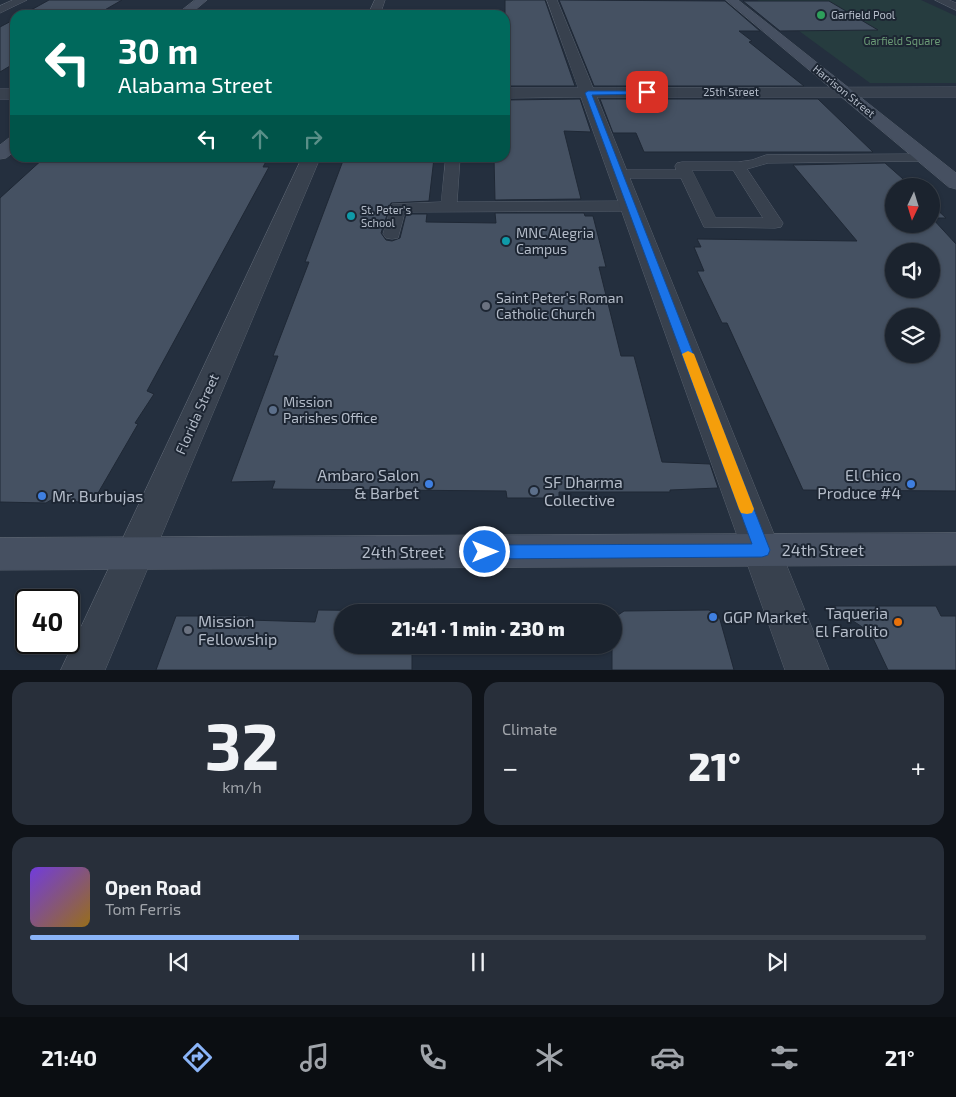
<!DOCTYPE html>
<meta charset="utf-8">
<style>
body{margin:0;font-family:"Exo 2",sans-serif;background:#282f3a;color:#f1f3f6;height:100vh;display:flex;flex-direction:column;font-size:19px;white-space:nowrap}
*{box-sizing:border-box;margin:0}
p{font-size:16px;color:#a0a4aa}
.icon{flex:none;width:28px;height:28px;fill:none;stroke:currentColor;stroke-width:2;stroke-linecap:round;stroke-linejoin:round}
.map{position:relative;height:670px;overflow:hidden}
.details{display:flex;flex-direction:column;gap:12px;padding:12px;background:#0f1319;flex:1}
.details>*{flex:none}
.hud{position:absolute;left:10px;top:10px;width:500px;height:152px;border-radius:15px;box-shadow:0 1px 4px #0004,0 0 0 1px #39404a;background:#00695c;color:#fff;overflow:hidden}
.needle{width:32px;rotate:184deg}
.tools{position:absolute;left:885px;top:178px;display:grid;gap:10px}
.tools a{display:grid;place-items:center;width:55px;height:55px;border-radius:50%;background:#1b232e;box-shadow:0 1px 4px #0004,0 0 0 1px #39404a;font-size:25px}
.speed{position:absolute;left:15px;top:589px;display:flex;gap:10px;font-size:25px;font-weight:700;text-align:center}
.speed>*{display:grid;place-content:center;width:65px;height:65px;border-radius:50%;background:#1b232e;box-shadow:0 1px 4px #0004,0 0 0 1px #39404a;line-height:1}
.speed .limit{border:2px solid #111;border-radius:8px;background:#fff;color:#111}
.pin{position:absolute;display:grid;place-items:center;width:42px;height:42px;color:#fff;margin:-21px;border-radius:10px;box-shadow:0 2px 8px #0006}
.me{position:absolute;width:55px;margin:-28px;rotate:90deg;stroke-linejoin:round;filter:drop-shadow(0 0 4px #0008)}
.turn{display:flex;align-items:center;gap:18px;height:105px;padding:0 25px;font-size:22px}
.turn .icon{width:65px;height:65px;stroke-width:2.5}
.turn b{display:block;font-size:35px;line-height:42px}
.lanes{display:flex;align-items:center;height:48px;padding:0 25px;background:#0003;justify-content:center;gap:25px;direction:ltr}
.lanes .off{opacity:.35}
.big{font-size:38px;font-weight:800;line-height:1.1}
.details .card{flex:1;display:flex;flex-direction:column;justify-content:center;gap:8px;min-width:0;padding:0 18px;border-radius:15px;background:#282f3a}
.details .dial{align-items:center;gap:0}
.dial b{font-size:65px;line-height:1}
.song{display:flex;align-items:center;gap:15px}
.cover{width:60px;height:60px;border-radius:8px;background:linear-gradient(135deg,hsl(260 70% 55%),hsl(40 70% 35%))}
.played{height:5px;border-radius:2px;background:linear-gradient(90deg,#8ab4f8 30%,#39404a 30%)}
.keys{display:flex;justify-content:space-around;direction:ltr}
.heat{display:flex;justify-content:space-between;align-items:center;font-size:28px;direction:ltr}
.details .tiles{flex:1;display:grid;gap:12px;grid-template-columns:1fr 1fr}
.card:last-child{grid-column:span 2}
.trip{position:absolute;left:334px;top:604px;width:288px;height:50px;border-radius:25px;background:#1b232e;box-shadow:0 1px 4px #0004,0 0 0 1px #39404a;font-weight:800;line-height:50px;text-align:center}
.dock{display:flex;height:80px;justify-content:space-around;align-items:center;background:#0b0e12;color:#a0a4aa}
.dock .icon{width:35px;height:35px}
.dock .selected{color:#8ab4f8}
.dock b{font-size:22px;color:#f1f3f6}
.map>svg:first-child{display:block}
.green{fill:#263c3f}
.building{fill:#455162;stroke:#1f2835;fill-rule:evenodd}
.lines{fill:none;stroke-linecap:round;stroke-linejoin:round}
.lane-casing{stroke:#565f6c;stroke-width:1}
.street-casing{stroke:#565f6c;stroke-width:1}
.secondary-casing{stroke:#565f6c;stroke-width:1}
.lane{fill:#38414e;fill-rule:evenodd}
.street{fill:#38414e;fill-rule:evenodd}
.secondary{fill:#465061;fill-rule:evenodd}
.route{fill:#1a73e8;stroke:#114b97}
.slow{fill:#f59e0b}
.leisure-dot{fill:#2e9e5b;stroke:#1d2633;stroke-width:2}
.culture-dot{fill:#0f9aa8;stroke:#1d2633;stroke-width:2}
.worship-dot{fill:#6b7280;stroke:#1d2633;stroke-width:2}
.service-dot{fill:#5c6f8a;stroke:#1d2633;stroke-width:2}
.shop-dot{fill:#3f7fe0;stroke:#1d2633;stroke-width:2}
.food-dot{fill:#e8710a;stroke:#1d2633;stroke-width:2}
.labels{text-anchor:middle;stroke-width:4;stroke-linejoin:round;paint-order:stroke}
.far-poi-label{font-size:11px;fill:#b4bcc9;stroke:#1d2633;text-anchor:start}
.far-park-label{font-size:11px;fill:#6b9a76;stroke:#1d2633}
.far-street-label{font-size:11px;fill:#b4bcc9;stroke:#1d2633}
.poi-label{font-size:14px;fill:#b4bcc9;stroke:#1d2633;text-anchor:start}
.street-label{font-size:14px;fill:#b4bcc9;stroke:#1d2633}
.near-poi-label{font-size:16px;fill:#b4bcc9;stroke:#1d2633;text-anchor:start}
.near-street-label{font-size:16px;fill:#b4bcc9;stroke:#1d2633}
</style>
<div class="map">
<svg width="956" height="670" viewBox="0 0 956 670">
<rect width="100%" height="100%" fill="#242f3e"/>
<path class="green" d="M757,0h164l35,16v67h-86z"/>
<path class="building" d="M49,0h73l-26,15h-74z
M505,0h40l30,86h-70z
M559,0l166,1 35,30h-21l13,10 -3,1 55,44h-210z
M743,1h86l49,29 -98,1z
M15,19v44l-15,9v-45z
M580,99l11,33 -27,-1 17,68 -86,1 -1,-42h11v-58z
M600,99h218l55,53h-229l-8,-19h-23z
M44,158h224l-5,9h6l-122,224 7,3 -19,29 3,1 -40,69 -12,8 -8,1 -22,-5 -10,6 -46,-1v-304z
M344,158h90l-5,43 -38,2 -10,30 5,7 6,1 8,-3 6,-24h21l-1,8 70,1 -1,-10h89l1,3h8l13,51h-7l22,89h13l28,106 48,2 8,24 -48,2v2h-111v6h-52l-1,-7 -234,-2 3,-8 -44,1 47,-126h-5l36,-94h-4z
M885,163l26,23h-17v38h37v-20l15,14h-14l24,26v247l-153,-1 -76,-167h-5l-25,-52h7l-10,-24h7l-4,-8 160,2 -64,-76zM894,251h37v38h-37zM894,316h37v38h-37z
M830,606h106l5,10h15v54h-68l-18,-38z
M318,610l95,1 -1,1h-70v33h70v25h-256l20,-54h73l-1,4 67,2z
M709,610l10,6 15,54h-122v-51l12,-8z"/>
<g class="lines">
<defs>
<path id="lane" d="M926,154l5,1 2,3 -2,3 -163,2 -21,6 36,54 -2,4 -6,1 -71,-1 -23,-49h-62l-5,-1 -2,-3 2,-3 5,-1h57l-1,-4 2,-3 5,-1h56l14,-2 14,-5zM692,170h41l30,48h-47z
M446,158h14l-3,44 174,-1 6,2 2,3 -2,3 -6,2 -226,1 -7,26 -6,1 -6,-1 -3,-4 9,-30 49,-2z"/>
<path id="street" d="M13,0h14l-27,13v-7z
M375,0h10l-5,15h-12z
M547,0h10l36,88 363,-1v10h-359l232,573h-44l-204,-573 -76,1v-10h73z
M935,0h14l7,3v7z
M0,89h15v10h-15z
M302,158h18l-215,512h-44z"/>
<path id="secondary" d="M195,0h12l-18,15h-13z
M726,0h12l218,173v16l-7,-2z
M15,137v14l-9,7 -6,1v-14l9,-7z
M956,533v32l-956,5v-32z"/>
</defs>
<use href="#lane" class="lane-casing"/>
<use href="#street" class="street-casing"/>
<use href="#secondary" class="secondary-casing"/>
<use href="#lane" class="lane"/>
<use href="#street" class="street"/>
<use href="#secondary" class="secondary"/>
</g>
<path class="route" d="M588,91h59l3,1 -3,2 -55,1 178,455 -2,5 -6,2 -277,2 -5,-2 -3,-5 3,-5 5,-2 267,-1 -167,-451z"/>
<path class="slow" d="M688,351l6,3 60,155 -2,4 -5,1 -6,-1 -2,-4 -57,-155z"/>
<circle class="leisure-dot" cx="821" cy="15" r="5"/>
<g class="culture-dot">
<circle cx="351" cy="216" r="5"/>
<circle cx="506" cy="241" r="5"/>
</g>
<g class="worship-dot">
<circle cx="486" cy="306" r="5"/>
<circle cx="188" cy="630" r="5"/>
</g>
<g class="service-dot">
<circle cx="273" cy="410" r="5"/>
<circle cx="534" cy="491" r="5"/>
</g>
<g class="shop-dot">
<circle cx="429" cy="484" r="5"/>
<circle cx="911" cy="484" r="5"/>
<circle cx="42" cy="496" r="5"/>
<circle cx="713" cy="617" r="5"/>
</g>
<circle class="food-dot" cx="898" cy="622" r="5"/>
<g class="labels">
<g class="far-poi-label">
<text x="831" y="19">Garfield Pool</text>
<text x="361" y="214">St. Peter's<tspan x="361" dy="13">School</tspan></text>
</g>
<g class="far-park-label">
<text x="902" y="45">Garfield Square</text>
</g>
<g class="far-street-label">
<text transform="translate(844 91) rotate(39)" y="4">Harrison Street</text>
<text x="731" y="96">25th Street</text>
</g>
<g class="poi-label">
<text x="516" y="238">MNC Alegria<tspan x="516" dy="16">Campus</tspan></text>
<text x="496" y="303">Saint Peter's Roman<tspan x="496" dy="16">Catholic Church</tspan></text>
<text x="283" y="407">Mission<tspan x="283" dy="16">Parishes Office</tspan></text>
</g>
<g class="street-label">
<text transform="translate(197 414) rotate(-66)" y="5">Florida Street</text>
</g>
<g class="near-poi-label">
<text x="419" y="481" text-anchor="end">Ambaro Salon<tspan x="419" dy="18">&amp; Barbet</tspan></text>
<text x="901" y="481" text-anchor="end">El Chico<tspan x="901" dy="18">Produce #4</tspan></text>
<text x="544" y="488">SF Dharma<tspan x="544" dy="18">Collective</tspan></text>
<text x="52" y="502">Mr. Burbujas</text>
<text x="888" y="619" text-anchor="end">Taqueria<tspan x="888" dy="18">El Farolito</tspan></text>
<text x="723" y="623">GGP Market</text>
<text x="198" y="627">Mission<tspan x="198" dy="18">Fellowship</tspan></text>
</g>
<g class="near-street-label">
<text x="823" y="556">24th Street</text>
<text x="403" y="558">24th Street</text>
</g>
</g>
</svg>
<div class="tools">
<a><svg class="needle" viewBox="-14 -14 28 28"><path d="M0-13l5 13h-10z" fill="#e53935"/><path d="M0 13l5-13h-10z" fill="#a0a4aa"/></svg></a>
<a><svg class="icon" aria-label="sound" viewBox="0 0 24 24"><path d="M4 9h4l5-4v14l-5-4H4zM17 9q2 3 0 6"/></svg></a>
<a><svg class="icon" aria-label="layers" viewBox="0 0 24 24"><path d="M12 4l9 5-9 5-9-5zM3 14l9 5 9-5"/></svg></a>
</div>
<div class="speed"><div class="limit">40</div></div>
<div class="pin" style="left:647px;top:92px;background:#d93025"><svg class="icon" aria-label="arrive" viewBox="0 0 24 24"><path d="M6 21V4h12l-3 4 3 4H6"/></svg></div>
<svg class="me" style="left:485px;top:552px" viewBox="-20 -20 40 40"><circle r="17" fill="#1a73e8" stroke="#fff" stroke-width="3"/><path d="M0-11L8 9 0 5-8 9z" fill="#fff"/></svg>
<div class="trip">21:41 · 1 min · 230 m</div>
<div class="hud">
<div class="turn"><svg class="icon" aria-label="left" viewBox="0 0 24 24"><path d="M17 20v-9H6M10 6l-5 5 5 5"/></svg><div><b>30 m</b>Alabama Street</div></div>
<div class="lanes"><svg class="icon" aria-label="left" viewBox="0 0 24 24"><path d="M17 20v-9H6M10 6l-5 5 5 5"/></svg><svg class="icon off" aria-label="ahead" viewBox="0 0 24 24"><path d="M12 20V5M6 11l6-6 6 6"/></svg><svg class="icon off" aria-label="right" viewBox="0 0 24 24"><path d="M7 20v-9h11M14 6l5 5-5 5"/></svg></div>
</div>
</div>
<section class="details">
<div class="tiles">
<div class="card dial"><b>32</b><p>km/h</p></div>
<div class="card"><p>Climate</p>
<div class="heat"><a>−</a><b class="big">21°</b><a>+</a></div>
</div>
<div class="card">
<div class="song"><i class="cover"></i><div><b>Open Road</b><p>Tom Ferris</p></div></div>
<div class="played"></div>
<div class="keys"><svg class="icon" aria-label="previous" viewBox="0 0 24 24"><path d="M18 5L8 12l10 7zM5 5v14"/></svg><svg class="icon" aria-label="pause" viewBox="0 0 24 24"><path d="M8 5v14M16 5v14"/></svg><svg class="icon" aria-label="next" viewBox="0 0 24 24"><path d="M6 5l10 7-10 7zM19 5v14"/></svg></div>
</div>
</div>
</section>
<nav class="dock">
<b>21:40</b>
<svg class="icon selected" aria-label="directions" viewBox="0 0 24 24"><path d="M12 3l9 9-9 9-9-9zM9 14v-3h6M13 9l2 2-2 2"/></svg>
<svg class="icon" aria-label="music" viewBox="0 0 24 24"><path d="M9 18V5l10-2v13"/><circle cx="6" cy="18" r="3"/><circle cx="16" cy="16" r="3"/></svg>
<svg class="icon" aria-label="phone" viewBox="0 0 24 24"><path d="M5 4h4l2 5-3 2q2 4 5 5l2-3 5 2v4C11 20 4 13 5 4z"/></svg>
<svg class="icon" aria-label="climate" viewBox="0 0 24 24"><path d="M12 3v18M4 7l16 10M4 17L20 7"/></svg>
<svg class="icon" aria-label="car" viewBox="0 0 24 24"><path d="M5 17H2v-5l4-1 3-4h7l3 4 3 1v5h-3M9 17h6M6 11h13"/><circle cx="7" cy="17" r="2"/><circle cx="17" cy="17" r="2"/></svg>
<svg class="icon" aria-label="filters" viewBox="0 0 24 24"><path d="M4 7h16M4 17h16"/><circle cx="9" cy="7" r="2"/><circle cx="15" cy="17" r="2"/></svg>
<b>21°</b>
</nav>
